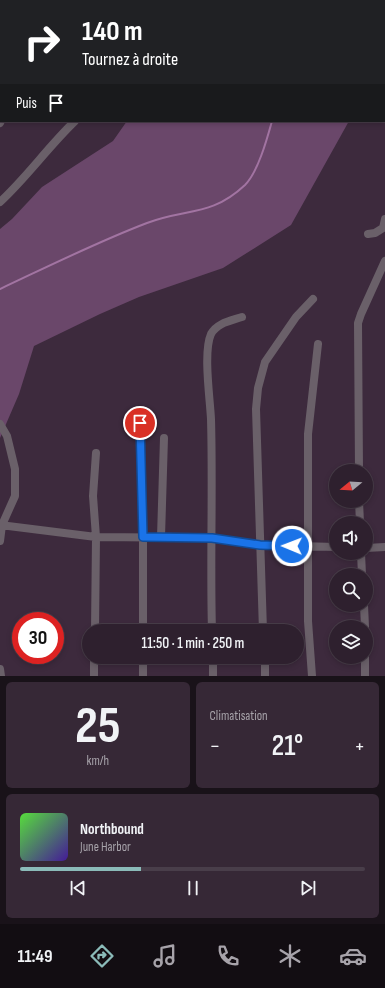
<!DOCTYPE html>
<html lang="fr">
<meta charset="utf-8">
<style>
body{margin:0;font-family:"Sofia Sans Condensed",sans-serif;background:#362836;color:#f1f3f6;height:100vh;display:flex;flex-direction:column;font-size:15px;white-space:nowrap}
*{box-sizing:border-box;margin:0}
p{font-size:13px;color:#a7a3aa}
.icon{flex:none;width:22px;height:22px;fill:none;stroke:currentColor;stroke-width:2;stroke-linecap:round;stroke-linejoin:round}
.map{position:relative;height:676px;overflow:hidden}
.drawer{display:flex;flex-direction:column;gap:6px;padding:6px;background:#191219;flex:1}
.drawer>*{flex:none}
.top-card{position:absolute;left:0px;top:0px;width:385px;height:122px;box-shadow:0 2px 6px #0003,0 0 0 1px #493e4a;background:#202124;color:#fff;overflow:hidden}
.needle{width:26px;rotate:252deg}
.buttons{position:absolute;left:329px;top:464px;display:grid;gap:8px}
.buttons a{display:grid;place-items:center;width:44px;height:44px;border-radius:50%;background:#2e202e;box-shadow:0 2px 6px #0003,0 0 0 1px #493e4a;font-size:20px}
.speed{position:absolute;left:12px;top:612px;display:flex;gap:8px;font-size:20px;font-weight:700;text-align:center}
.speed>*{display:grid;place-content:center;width:52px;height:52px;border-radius:50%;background:#2e202e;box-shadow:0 2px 6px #0003,0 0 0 1px #493e4a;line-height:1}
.speed .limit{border:6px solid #d22;background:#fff;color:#111}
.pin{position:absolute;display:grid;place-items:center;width:34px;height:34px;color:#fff;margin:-17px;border:2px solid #fff;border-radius:50%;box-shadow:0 1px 4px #0007}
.me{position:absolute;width:44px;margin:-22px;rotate:271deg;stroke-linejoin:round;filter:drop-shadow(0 0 3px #0008)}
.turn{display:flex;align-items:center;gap:14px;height:84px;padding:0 16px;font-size:18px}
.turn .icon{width:52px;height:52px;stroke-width:2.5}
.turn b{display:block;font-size:28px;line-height:34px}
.then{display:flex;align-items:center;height:38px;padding:0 16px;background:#0003;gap:8px;font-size:15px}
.big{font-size:30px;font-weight:600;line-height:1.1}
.drawer .card{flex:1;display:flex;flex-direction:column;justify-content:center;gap:6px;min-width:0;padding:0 14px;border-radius:6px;background:#362836}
.drawer .dial{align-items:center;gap:0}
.dial b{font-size:52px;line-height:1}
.song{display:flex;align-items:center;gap:12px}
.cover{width:48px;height:48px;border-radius:6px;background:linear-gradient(135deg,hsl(110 70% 55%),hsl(260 70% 35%))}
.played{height:4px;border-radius:2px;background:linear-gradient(90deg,#8bbbb9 35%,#493e4a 35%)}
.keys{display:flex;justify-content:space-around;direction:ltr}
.heat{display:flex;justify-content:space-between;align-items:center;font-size:22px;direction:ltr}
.drawer .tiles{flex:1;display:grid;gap:6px;grid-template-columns:1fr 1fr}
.card:last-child{grid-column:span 2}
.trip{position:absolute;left:82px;top:624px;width:222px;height:40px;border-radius:20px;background:#2e202e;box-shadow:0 2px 6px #0003,0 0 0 1px #493e4a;font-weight:600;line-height:40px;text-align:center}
.dock{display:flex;height:64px;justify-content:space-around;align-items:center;background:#120d12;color:#a7a3aa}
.dock .icon{width:28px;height:28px}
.dock .current{color:#8bbbb9}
.dock b{font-size:18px;color:#f1f3f6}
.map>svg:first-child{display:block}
.green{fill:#6a476a}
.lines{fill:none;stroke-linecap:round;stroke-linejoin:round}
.stream{stroke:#a274a2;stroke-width:2}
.minor{stroke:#6a6069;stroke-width:8}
.route-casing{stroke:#114b97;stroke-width:10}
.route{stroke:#1a73e8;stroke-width:7}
</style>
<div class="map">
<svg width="385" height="676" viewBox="0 0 385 676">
<rect width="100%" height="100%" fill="#3d2a3d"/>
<path class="green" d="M193,0h192v29l-1,-28z
M127,121h222l-58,104 -68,43 -84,29 -39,17 -66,32 -15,48 -19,44v-209l12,-10 30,-32 71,-46z"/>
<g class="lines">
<path class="stream" d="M320,1v-1
M0,289c49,-23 97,-47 147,-66 39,-15 64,-6 98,-38 13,-13 22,-46 27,-64"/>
<path class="minor" d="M105,1v-1
M163,1l1,-1
M0,123l1,-2
M0,202c27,-25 48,-55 75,-81
M368,234l7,-1 8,-5 2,-9
M140,423l3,114v94
M0,424l7,12 8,33v27l-13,29 -2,16
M359,471l-1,-148 3,-9 24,-53
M359,501l1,22
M0,525l96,12 116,1 48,7 76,2
M161,537l3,-99
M366,548l19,-1
M361,553l1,22
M364,605l1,22
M95,631l1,-94 -3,-41 3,-43
M212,631c-2,-71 1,-141 -1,-212 -1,-21 -8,-67 0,-85 6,-11 19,-13 31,-17
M263,631l-7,-222 2,-21 7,-26 31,-45 17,-18
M265,657v19
M365,657v19
M0,669l1,7
M94,676v-19
M143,676v-19
M213,676v-19
M312,676l-4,-55v-187l10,-90"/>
</g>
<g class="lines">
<defs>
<path id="route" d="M140,423l3,114 69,1 48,7 32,1"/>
</defs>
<use href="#route" class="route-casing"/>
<use href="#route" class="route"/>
</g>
</svg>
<div class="buttons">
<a><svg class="needle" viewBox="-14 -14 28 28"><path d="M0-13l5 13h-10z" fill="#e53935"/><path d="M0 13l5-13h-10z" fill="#a7a3aa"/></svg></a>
<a><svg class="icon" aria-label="sound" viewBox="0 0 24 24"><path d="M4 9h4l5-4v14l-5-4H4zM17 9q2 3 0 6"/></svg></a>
<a><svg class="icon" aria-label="search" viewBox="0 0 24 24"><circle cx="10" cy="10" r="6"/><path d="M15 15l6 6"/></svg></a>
<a><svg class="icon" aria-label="layers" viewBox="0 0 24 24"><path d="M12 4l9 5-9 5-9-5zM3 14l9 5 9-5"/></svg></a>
</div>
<div class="speed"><div class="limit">30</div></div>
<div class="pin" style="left:140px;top:423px;background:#d93025"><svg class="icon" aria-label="arrive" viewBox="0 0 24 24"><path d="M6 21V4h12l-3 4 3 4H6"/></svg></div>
<svg class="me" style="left:292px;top:546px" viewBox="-20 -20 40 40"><circle r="17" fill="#1a73e8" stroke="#fff" stroke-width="3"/><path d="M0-11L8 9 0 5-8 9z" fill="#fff"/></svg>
<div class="trip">11:50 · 1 min · 250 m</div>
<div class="top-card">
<div class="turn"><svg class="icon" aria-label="right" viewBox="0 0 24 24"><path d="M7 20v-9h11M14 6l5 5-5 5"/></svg><div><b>140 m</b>Tournez à droite</div></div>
<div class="then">Puis<svg class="icon" aria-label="arrive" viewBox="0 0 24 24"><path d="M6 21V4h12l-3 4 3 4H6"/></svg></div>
</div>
</div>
<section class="drawer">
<div class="tiles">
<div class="card dial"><b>25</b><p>km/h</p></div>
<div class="card"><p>Climatisation</p>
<div class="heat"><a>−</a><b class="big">21°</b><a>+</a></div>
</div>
<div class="card">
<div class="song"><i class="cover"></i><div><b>Northbound</b><p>June Harbor</p></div></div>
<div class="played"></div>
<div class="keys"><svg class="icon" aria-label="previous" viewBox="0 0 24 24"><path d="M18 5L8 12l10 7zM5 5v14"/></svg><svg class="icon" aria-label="pause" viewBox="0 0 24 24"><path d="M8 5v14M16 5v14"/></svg><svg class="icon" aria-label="next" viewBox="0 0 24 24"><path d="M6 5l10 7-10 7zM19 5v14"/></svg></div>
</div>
</div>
</section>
<nav class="dock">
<b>11:49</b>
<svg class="icon current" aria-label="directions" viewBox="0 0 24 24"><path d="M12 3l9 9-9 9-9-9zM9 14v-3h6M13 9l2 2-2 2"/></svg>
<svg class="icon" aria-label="music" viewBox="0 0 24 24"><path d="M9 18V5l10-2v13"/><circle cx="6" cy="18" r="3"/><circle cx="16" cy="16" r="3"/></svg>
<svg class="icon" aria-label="phone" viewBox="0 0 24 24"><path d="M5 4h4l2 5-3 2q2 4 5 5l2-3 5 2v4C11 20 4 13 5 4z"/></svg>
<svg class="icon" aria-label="climate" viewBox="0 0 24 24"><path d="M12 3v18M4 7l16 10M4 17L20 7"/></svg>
<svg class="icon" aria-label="car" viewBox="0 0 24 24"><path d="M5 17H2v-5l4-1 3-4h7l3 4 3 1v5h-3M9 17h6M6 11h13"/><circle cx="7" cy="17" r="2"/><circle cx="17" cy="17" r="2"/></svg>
</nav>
